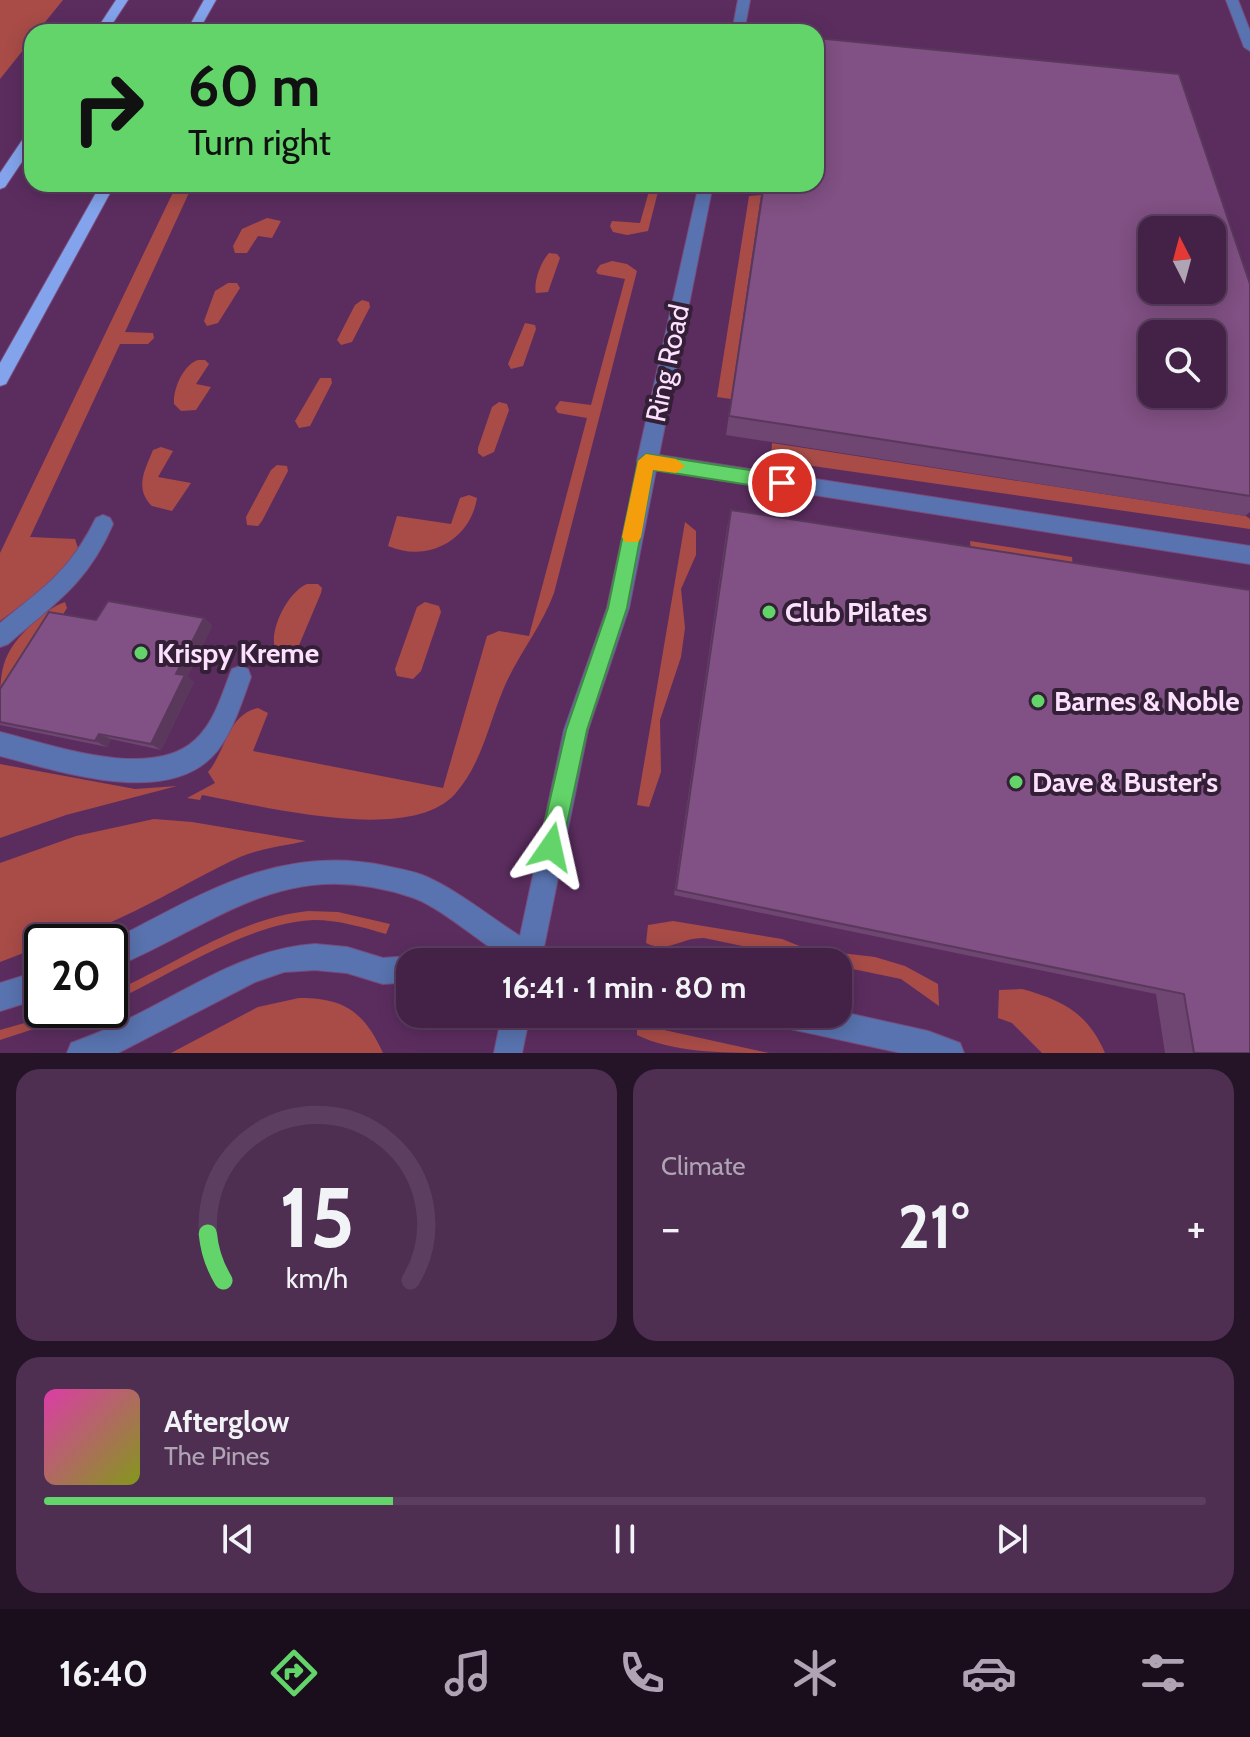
<!DOCTYPE html>
<meta charset="utf-8">
<style>
body{margin:0;font-family:Cabin,sans-serif;background:#4e2f52;color:#f1f3f6;height:100vh;display:flex;flex-direction:column;font-size:30px;white-space:nowrap}
*{box-sizing:border-box;margin:0}
p{font-size:26px;color:#afa4b4}
.icon{flex:none;width:44px;height:44px;fill:none;stroke:currentColor;stroke-width:2;stroke-linecap:round;stroke-linejoin:round}
.map{position:relative;height:1053px;overflow:hidden}
.side{display:flex;flex-direction:column;gap:16px;padding:16px;background:#251327;flex:1}
.side>*{flex:none}
.top-card{position:absolute;left:24px;top:24px;width:800px;height:168px;border-radius:24px;box-shadow:0 4px 20px #0003,0 0 0 2px #5c3f60;background:#62d469;color:#111;overflow:hidden}
.needle{width:52px;rotate:354deg}
.tools{position:absolute;left:1138px;top:216px;display:grid;gap:16px}
.tools a{display:grid;place-items:center;width:88px;height:88px;border-radius:16px;background:#442247;box-shadow:0 4px 20px #0003,0 0 0 2px #5c3f60;font-size:40px}
.speed{position:absolute;left:24px;top:924px;display:flex;gap:16px;font-size:40px;font-weight:700;text-align:center}
.speed>*{display:grid;place-content:center;width:104px;height:104px;border-radius:50%;background:#442247;box-shadow:0 4px 20px #0003,0 0 0 2px #5c3f60;line-height:1}
.speed .limit{border:4px solid #111;border-radius:12px;background:#fff;color:#111}
.pin{position:absolute;display:grid;place-items:center;width:68px;height:68px;color:#fff;margin:-34px;border:4px solid #fff;border-radius:50%;box-shadow:0 2px 8px #0007}
.me{position:absolute;width:88px;margin:-44px;rotate:11deg;stroke-linejoin:round;filter:drop-shadow(0 0 6px #0008)}
.turn{display:flex;align-items:center;gap:28px;height:168px;padding:0 32px;font-size:36px}
.turn .icon{width:104px;height:104px;stroke-width:2.5}
.turn b{display:block;font-size:56px;line-height:68px}
.big{font-size:60px;font-weight:800;line-height:1.1}
.side .tile{flex:1;display:flex;flex-direction:column;justify-content:center;gap:12px;min-width:0;padding:0 28px;border-radius:24px;background:#4e2f52}
.side .dial{align-items:center;gap:0}
.dial svg{height:208px;overflow:visible;fill:none;stroke:#5c3f60;stroke-width:7;stroke-linecap:round;text-anchor:middle}
.dial text{fill:#f1f3f6;stroke:none}
.song{display:flex;align-items:center;gap:24px}
.cover{width:96px;height:96px;border-radius:12px;background:linear-gradient(135deg,hsl(320 70% 55%),hsl(70 70% 35%))}
.played{height:8px;border-radius:4px;background:linear-gradient(90deg,#62d469 30%,#5c3f60 30%)}
.keys{display:flex;justify-content:space-around;direction:ltr}
.heat{display:flex;justify-content:space-between;align-items:center;font-size:44px;direction:ltr}
.side .tiles{flex:1;display:grid;gap:16px;grid-template-columns:1fr 1fr}
.tile:last-child{grid-column:span 2}
.trip{position:absolute;left:396px;top:948px;width:456px;height:80px;border-radius:24px;background:#442247;box-shadow:0 4px 20px #0003,0 0 0 2px #5c3f60;font-weight:800;line-height:80px;text-align:center}
.dock{display:flex;height:128px;justify-content:space-around;align-items:center;background:#1b0e1c;color:#afa4b4}
.dock .icon{width:56px;height:56px}
.dock .selected{color:#62d469}
.dock b{font-size:36px;color:#f1f3f6}
.map>svg:first-child{display:block}
.green{fill:#a94c48}
.lines{fill:none;stroke-linecap:round;stroke-linejoin:round}
.minor-casing{stroke:#784d7c;stroke-width:2}
.major-casing{stroke:#784d7c;stroke-width:2}
.minor{fill:#5873af;fill-rule:evenodd}
.major{fill:#83a4ec;fill-rule:evenodd}
.wall{fill:#6f4572}
.shaded-wall{fill:#5a385c}
.building{fill:#815084;stroke:#5a385c;stroke-width:2;fill-rule:evenodd}
.route{fill:#62d469;stroke:#408a44;stroke-width:2}
.slow{fill:#f59e0b}
.poi-dot{fill:#62d469;stroke:#342036;stroke-width:3}
.labels{text-anchor:middle;stroke-width:8;stroke-linejoin:round;paint-order:stroke}
.street-label{font-size:28px;fill:#fde0fe;stroke:#342036}
.poi-label{font-size:28px;font-weight:bold;fill:#fde0fe;stroke:#342036;text-anchor:start}
</style>
<div class="map">
<svg width="1250" height="1053" viewBox="0 0 1250 1053">
<rect width="100%" height="100%" fill="#5b2d5f"/>
<path class="green" d="M0,0h63l-26,32h-5v7l-32,40z
M177,184h16l-68,148 28,1 1,5 -6,6h-28l-90,193 45,2 3,9 -17,27 -61,46v-68z
M651,184h9l-12,47 -21,4 -14,-3 -3,-6 2,-5 28,2z
M761,195l-30,204 -14,-2 32,-201z
M267,218l14,3 -9,17 -14,-2 -11,17h-12l-2,-7 9,-17z
M549,253l8,1 3,4 -12,34 -12,1c-3,-10 5,-32 13,-40z
M612,261l15,3 10,7 -83,322c-13,35 -37,63 -51,97 -15,36 -21,73 -48,104 -46,51 -192,12 -253,1l-2,5 -13,-2 28,-15 -7,-11c18,-21 19,-57 50,-64l10,5 -15,38 190,37 44,-152 12,-5 30,5 58,-218 -29,-5 -3,-5 5,-7 31,4 34,-126 -27,-5 -2,-3 4,-6z
M228,283h9l3,5 -22,35 -11,3 -3,-5 11,-30z
M362,300l7,2 1,5 -18,35 -11,3 -4,-5 18,-35z
M525,323l10,2 1,4 -13,37 -12,3 -3,-5z
M198,360h7l4,4 -13,20 15,3 -15,23 -15,1 -7,-7c-1,-15 9,-39 24,-44z
M320,378h11l1,5 -22,43 -11,2 -4,-7z
M499,402l8,2 2,6 -15,42 -11,5 -5,-4v-5l14,-41z
M772,443l474,73 4,3v10l-479,-69z
M161,447l12,4 -15,26 33,6 -19,28 -20,-5c-18,-18 -7,-36 1,-56z
M277,465l10,1 1,5 -26,50 -4,5 -11,-1 -1,-8 25,-47z
M469,495l8,3c-7,43 -50,65 -89,48l9,-30 54,8 9,-26z
M685,522l11,9v24l-15,34 4,39 -4,29 -21,63 1,52 -12,35 -12,-2z
M970,541l102,16 1,12 -102,-18z
M307,584h11l4,4 -1,5 -24,57 -6,5h-7l-9,-6c-6,-20 13,-57 32,-65z
M65,602l2,6 -67,109c0,-49 0,-62 33,-94 10,-8 20,-17 32,-21z
M425,602l14,4 2,6 -20,59 -8,8 -16,-3 -2,-7 22,-62z
M0,764l135,25 42,-3 -111,29 -66,23z
M154,819l38,3 114,19c-22,5 -45,7 -66,16 -50,22 -147,85 -198,85v4l-42,16v-99l76,-27z
M308,911l30,1 52,12 -4,10c-24,-7 -48,-14 -72,-14 -64,2 -145,55 -204,83v-10c66,-28 125,-74 198,-82z
M673,921l109,18 25,10 68,8 30,9 33,18 1,22 -38,-27 -63,-13v-4h-19l-115,-24c-22,-1 -37,16 -58,5l2,-18z
M1022,989c40,11 66,24 83,64h-63l-30,-30 -14,-5 1,-28z
M299,998c46,0 65,14 84,55h-212l87,-46z
M70,1010h22l-92,30v-10z
M637,1026h9l123,27c-43,0 -96,0 -132,-18z"/>
<g class="lines">
<defs>
<path id="minor" d="M738,0h12l-6,32h-12z
M1226,0h12l12,31v20l-6,-4z
M699,184h14l-54,271 591,91v18l-594,-94 -27,138 -41,122 -44,217 15,6 4,9h-95l4,-9 19,-5c-22,-15 -53,-41 -77,-50 -130,-45 -195,26 -304,71l-1,-27c92,-47 169,-99 277,-76 13,3 29,5 41,11 33,15 63,40 93,59l44,-206 43,-122 31,-144 -1,-3z
M103,515l7,3 3,6c-26,60 -58,79 -105,120l-8,3v-24c44,-36 70,-52 96,-105z
M240,666l8,3 3,8c-9,24 -17,52 -33,73 -47,60 -158,21 -218,6v-24c52,13 151,49 195,8 20,-18 27,-47 37,-71z
M315,944l32,3 36,11 27,-2 11,6h-11v20l-27,2 -36,-11 -32,-3 -31,2 -29,10 -137,71h-51l4,-10c13,-5 27,-10 40,-16 68,-30 128,-78 204,-83z
M42,970v28l-42,13v-28z
M838,1011l90,20 32,12 4,10h-63l-115,-25 -10,-4 -4,-10h66z
M502,1014h28l-8,39h-28z"/>
<path id="major" d="M116,0h12l-21,32h-12z
M204,0h12l-18,32h-12z
M32,132v15l-27,40 -5,2v-16l27,-40z
M101,184h14l-109,200 -6,2v-23z"/>
</defs>
<use href="#minor" class="minor-casing"/>
<use href="#major" class="major-casing"/>
<use href="#minor" class="minor"/>
<use href="#major" class="major"/>
</g>
<path class="wall" d="M763,184l487,100v228l-5,4 -519,-81z
M731,510l519,543h-85l-9,-59 -482,-99 53,-367z
M204,618l8,8 -25,51 7,5 -33,68 -50,-11 -4,8 -107,-22v-36l96,-69z"/>
<path class="shaded-wall" d="M204,618l8,8 -25,51 7,5 -33,68 -10,-6 25,-70z
M99,734l12,5 -4,8 -12,-6z"/>
<path class="building" d="M816,38l363,36 71,210v212l-521,-80 35,-232h52zM1152,230h60v60h-60zM1152,334h60v60h-60z
M731,510l519,80v463h-56l-10,-59 -508,-104z
M108,601l96,17 -28,56 9,1 -34,69 -52,-10 -4,7 -95,-19v-33l49,-77 47,8z"/>
<path class="route" d="M646,454l136,21 9,8 -9,7 -129,-20 -26,138 -40,122 -25,117 -3,8 -8,3 -8,-3 -4,-8 27,-117 42,-122 30,-147z"/>
<path class="slow" d="M646,454l30,5 9,7 -9,7 -23,-3 -12,67 -3,5h-13l-3,-5 16,-76z"/>
<g class="poi-dot">
<circle cx="769" cy="612" r="8"/>
<circle cx="141" cy="653" r="8"/>
<circle cx="1038" cy="701" r="8"/>
<circle cx="1016" cy="782" r="8"/>
</g>
<g class="labels">
<g class="street-label">
<text transform="translate(667 363) rotate(-78)" y="10">Ring Road</text>
</g>
<g class="poi-label">
<text x="785" y="622">Club Pilates</text>
<text x="157" y="663">Krispy Kreme</text>
<text x="1054" y="711">Barnes &amp; Noble</text>
<text x="1032" y="792">Dave &amp; Buster's</text>
</g>
</g>
</svg>
<div class="tools">
<a><svg class="needle" viewBox="-14 -14 28 28"><path d="M0-13l5 13h-10z" fill="#e53935"/><path d="M0 13l5-13h-10z" fill="#afa4b4"/></svg></a>
<a><svg class="icon" aria-label="search" viewBox="0 0 24 24"><circle cx="10" cy="10" r="6"/><path d="M15 15l6 6"/></svg></a>
</div>
<div class="speed"><div class="limit">20</div></div>
<div class="pin" style="left:782px;top:483px;background:#d93025"><svg class="icon" aria-label="arrive" viewBox="0 0 24 24"><path d="M6 21V4h12l-3 4 3 4H6"/></svg></div>
<svg class="me" style="left:551px;top:847px" viewBox="-20 -20 40 40"><path d="M0-17L14 15 0 8-14 15z" fill="#62d469" stroke="#fff" stroke-width="4"/></svg>
<div class="trip">16:41 · 1 min · 80 m</div>
<div class="top-card">
<div class="turn"><svg class="icon" aria-label="right" viewBox="0 0 24 24"><path d="M7 20v-9h11M14 6l5 5-5 5"/></svg><div><b>60 m</b>Turn right</div></div>
</div>
</div>
<section class="side">
<div class="tiles">
<div class="tile dial"><svg viewBox="0 0 100 80">
<path d="M14 69A42 42 0 1 1 86 69"/>
<path d="M14 69A42 42 0 0 1 8 51" stroke="#62d469"/>
<text x="50" y="56" font-size="32" font-weight="700">15</text>
<text x="50" y="72" font-size="11">km/h</text>
</svg></div>
<div class="tile"><p>Climate</p>
<div class="heat"><a>−</a><b class="big">21°</b><a>+</a></div>
</div>
<div class="tile">
<div class="song"><i class="cover"></i><div><b>Afterglow</b><p>The Pines</p></div></div>
<div class="played"></div>
<div class="keys"><svg class="icon" aria-label="previous" viewBox="0 0 24 24"><path d="M18 5L8 12l10 7zM5 5v14"/></svg><svg class="icon" aria-label="pause" viewBox="0 0 24 24"><path d="M8 5v14M16 5v14"/></svg><svg class="icon" aria-label="next" viewBox="0 0 24 24"><path d="M6 5l10 7-10 7zM19 5v14"/></svg></div>
</div>
</div>
</section>
<nav class="dock">
<b>16:40</b>
<svg class="icon selected" aria-label="directions" viewBox="0 0 24 24"><path d="M12 3l9 9-9 9-9-9zM9 14v-3h6M13 9l2 2-2 2"/></svg>
<svg class="icon" aria-label="music" viewBox="0 0 24 24"><path d="M9 18V5l10-2v13"/><circle cx="6" cy="18" r="3"/><circle cx="16" cy="16" r="3"/></svg>
<svg class="icon" aria-label="phone" viewBox="0 0 24 24"><path d="M5 4h4l2 5-3 2q2 4 5 5l2-3 5 2v4C11 20 4 13 5 4z"/></svg>
<svg class="icon" aria-label="climate" viewBox="0 0 24 24"><path d="M12 3v18M4 7l16 10M4 17L20 7"/></svg>
<svg class="icon" aria-label="car" viewBox="0 0 24 24"><path d="M5 17H2v-5l4-1 3-4h7l3 4 3 1v5h-3M9 17h6M6 11h13"/><circle cx="7" cy="17" r="2"/><circle cx="17" cy="17" r="2"/></svg>
<svg class="icon" aria-label="filters" viewBox="0 0 24 24"><path d="M4 7h16M4 17h16"/><circle cx="9" cy="7" r="2"/><circle cx="15" cy="17" r="2"/></svg>
</nav>
